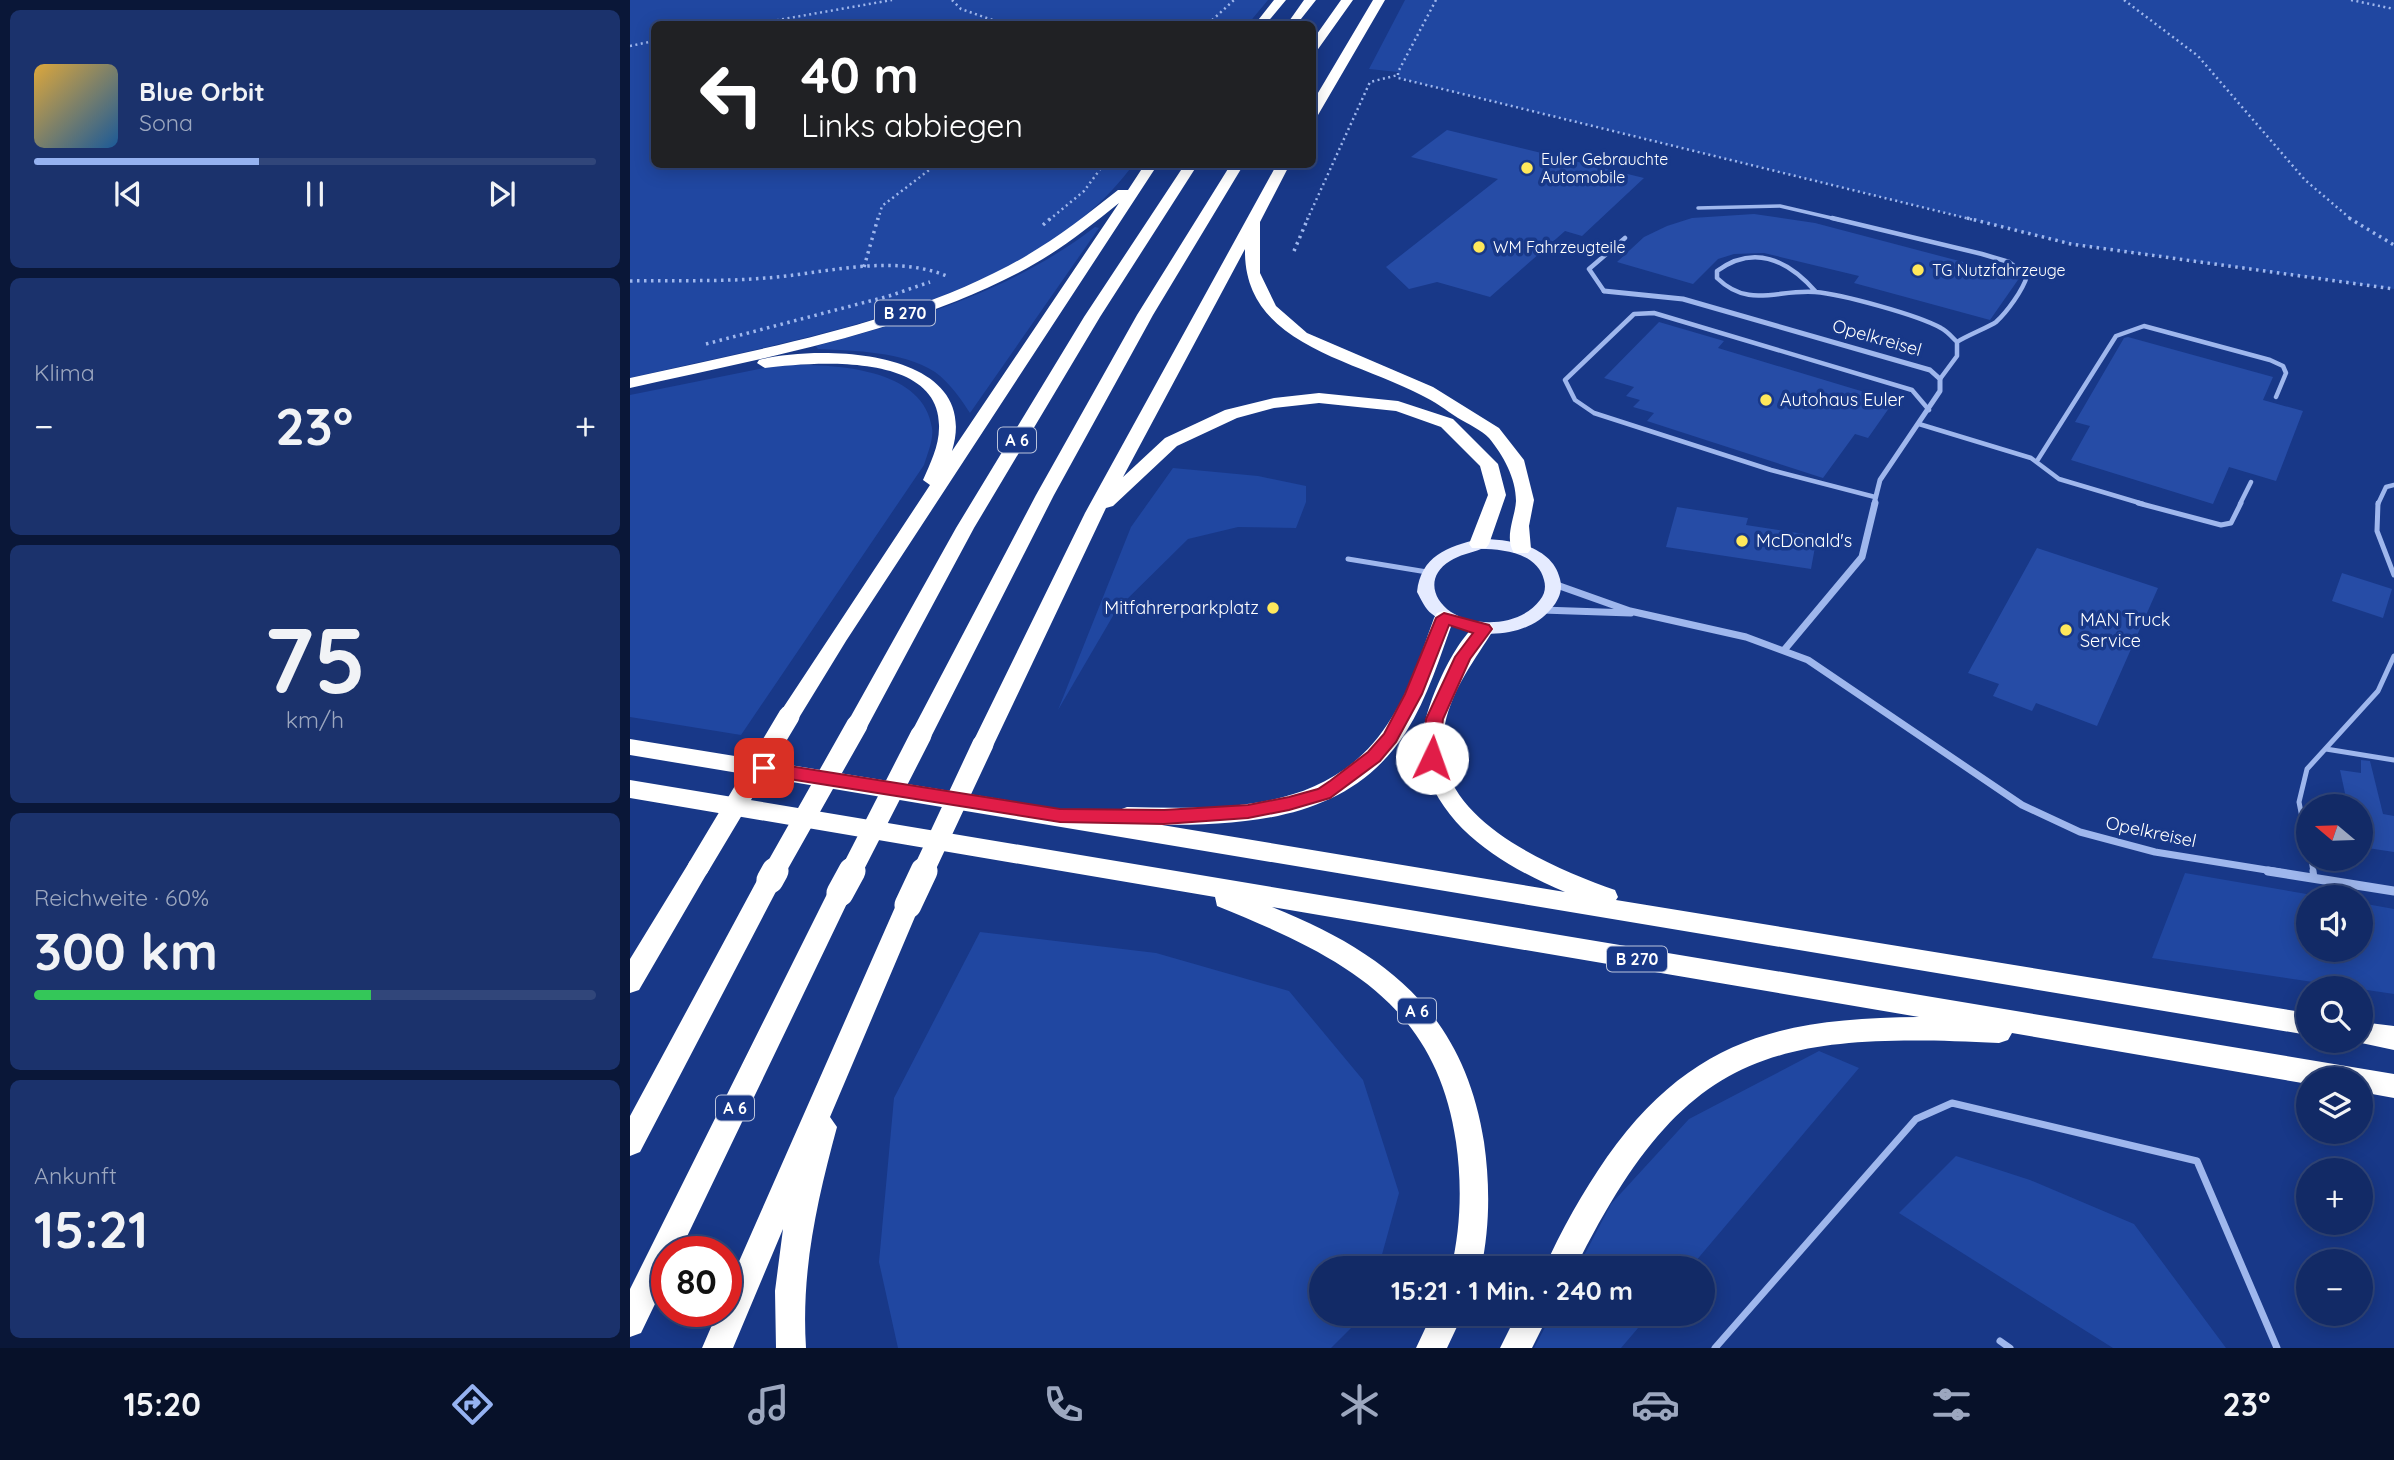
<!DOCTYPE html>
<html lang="de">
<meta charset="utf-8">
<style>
body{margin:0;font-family:Quicksand,sans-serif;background:#1b326c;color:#f1f3f6;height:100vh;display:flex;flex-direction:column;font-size:26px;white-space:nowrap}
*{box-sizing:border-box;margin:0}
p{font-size:23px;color:#9ca7bf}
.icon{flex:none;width:38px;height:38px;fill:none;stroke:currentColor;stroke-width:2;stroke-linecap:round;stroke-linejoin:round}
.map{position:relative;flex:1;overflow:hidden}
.side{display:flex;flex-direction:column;gap:10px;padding:10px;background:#0a1738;width:630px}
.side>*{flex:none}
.hud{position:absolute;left:21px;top:21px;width:665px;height:147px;border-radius:10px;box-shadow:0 4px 18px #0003,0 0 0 2px #31467a;background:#202124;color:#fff;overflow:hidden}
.needle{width:46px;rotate:289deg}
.tools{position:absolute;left:1666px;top:794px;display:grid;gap:14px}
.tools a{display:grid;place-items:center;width:77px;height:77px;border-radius:50%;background:#122a66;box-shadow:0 4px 18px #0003,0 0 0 2px #31467a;font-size:35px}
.speed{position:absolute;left:21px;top:1236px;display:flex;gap:14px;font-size:35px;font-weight:700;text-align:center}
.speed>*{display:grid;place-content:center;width:91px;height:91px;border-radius:50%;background:#122a66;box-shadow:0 4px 18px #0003,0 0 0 2px #31467a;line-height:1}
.speed .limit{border:10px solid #d22;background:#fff;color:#111}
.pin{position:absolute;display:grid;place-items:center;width:60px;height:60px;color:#fff;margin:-30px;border-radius:14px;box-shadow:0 4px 10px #0006}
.me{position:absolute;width:77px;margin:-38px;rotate:3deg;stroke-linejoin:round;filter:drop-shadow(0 0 5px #0008)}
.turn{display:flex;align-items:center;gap:24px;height:147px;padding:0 35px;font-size:32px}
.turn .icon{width:91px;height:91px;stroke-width:2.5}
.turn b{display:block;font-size:49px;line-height:60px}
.big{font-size:52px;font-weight:800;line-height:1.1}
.side .tile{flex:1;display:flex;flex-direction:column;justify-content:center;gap:10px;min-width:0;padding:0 24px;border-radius:10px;background:#1b326c}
.side .dial{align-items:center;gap:0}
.dial b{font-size:91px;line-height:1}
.song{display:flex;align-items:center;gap:21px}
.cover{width:84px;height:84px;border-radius:10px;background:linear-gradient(135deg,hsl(40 70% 55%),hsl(210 70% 35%))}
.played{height:7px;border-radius:4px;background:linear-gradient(90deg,#95b2f1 40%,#31467a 40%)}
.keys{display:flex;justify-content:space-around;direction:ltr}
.heat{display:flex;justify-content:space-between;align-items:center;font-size:38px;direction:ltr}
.charge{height:10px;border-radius:5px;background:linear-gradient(90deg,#34c759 60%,#31467a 0)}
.trip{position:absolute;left:679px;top:1256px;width:406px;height:70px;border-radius:35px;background:#122a66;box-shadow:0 4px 18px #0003,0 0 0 2px #31467a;font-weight:800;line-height:70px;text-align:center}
.tabs{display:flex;height:112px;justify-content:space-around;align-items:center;background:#071129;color:#9ca7bf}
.tabs .icon{width:49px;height:49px}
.tabs .selected{color:#95b2f1}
.tabs b{font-size:32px;color:#f1f3f6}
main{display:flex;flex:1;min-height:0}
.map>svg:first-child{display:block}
.green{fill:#2047a1}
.building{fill:#264ca6}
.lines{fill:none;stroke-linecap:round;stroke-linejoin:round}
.path-far1{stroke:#9fb7ed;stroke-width:2.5;stroke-dasharray:2 3.5;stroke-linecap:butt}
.path{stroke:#9fb7ed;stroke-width:3.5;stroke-dasharray:2.5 4.5;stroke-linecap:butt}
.lane-far3{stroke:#9fb7ed;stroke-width:3.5}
.lane-far2{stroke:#9fb7ed;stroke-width:4.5}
.lane-far1{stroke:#9fb7ed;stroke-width:5}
.lane{stroke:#9fb7ed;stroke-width:7}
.street-far2{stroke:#9fb7ed;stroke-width:5}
.street-far1{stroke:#9fb7ed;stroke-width:7}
.street{stroke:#9fb7ed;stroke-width:9}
.primary{fill:#e5ebff;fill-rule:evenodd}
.highway{fill:#fff;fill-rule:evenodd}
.highway-bridge-far1{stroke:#fff;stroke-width:21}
.highway-bridge{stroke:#fff;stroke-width:27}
.route{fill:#e11d48;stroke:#92132f;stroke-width:2}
.poi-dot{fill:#ffe85b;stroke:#183888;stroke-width:2.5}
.labels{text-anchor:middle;stroke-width:7;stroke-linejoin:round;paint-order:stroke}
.far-poi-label{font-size:16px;fill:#fff;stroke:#183888;text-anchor:start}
.shield{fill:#183888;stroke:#bac3db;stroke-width:2}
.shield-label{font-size:16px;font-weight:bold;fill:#fff}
.street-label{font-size:18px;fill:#fff;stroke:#183888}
.poi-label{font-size:18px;fill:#fff;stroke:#183888;text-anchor:start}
</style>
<main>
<section class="side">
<div class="tile">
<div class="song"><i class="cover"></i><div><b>Blue Orbit</b><p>Sona</p></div></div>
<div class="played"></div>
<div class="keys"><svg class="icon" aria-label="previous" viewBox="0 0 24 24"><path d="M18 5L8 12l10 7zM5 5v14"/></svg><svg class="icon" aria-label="pause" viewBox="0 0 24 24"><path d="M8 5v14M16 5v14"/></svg><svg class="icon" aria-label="next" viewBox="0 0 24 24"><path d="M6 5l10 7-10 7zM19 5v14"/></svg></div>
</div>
<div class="tile"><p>Klima</p>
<div class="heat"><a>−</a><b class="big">23°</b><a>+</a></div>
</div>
<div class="tile dial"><b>75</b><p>km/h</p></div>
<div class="tile"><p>Reichweite · 60%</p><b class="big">300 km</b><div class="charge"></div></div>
<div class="tile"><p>Ankunft</p><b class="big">15:21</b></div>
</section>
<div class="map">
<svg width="1764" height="1348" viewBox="0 0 1764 1348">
<rect width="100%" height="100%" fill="#183888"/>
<path class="green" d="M0,0h638l-20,24h-594v140l479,1c-104,141 -341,174 -503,213z
M775,0h989v289l-323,-45 -673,-166v-6l-29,-3z
M465,227l4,1 -129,185c-9,-14 -21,-31 -35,-41 -33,-21 -80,-21 -117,-23l-2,-3c99,-26 197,-56 279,-119z
M149,365c48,-1 144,0 153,63 2,11 -5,27 -8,37l-183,270 -111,-18v-322z
M543,468l85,8 48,10v16l-10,26 -58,-1 -50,12 -71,70 -59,101 73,-183z
M1555,873l145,25h-22v52h53v-47l33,6v85l-242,-36z
M350,932l176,21 133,38 74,89 36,113 -21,76h-57v45h44l-34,34h-433l-19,-86 15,-164z
M1189,1051l40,17 -170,201h-112l34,-65 78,-85z
M1326,1156l74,24 104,44 92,124h-113l-214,-135z
M922,1314h98l-29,34h-87z"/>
<path class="building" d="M817,130l197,48 -62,58 -17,-5 -75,66 -53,-15 -28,7 -23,-22 112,-88 -87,-22z
M1124,214l61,9 205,54 -30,43 -136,-37 5,-7 -95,-23 -30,1 -16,5 -25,25 -76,-22 27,-25 23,-11 25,-8z
M1029,322l65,19 -6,7 176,53 -26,37 -13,-4 -32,44 -176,-57 7,-8 -21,-6 7,-7 -14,-4 8,-9 -30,-9z
M1498,337l145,40 -10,23 40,11 -27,70 -47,-14 -16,37 -142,-44 19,-34 -15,-4 49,-84z
M1047,507l71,11 -2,7 71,11 -6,33 -145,-22z
M1407,548l121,40 -61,138 -61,-23 -4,8 -39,-15 6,-12 -31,-11z
M1712,573l50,16 -9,29 -51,-17z
M1731,760l9,1 13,53 11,2v36l-33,-5v-40h-13l-8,-37 21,3z"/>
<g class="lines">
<path class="path-far1" d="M322,0l9,9 43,15
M806,0l-38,72v6l576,142
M1494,0l74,56 107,124 47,40
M1721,0l43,9
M125,24l137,-24
M578,24l26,-24
M0,46l24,-5
M248,220l4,-14 55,-42
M419,220l35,-29 20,-27
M677,220l63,-138 28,-7"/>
<path class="path" d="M1337,218l104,26 323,45
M1719,218l45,27
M413,225l8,-7
M664,251l14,-33
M234,267l14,-49
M0,281c45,-1 90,1 135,-3 59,-4 125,-25 182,-2
M76,344l183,-48 41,-14"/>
<path class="lane-far3" d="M1068,208l82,-2 60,14"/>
<path class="lane-far2" d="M1202,218l150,36 27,8 18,14c-4,14 -20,36 -31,46 -5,4 -30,14 -39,20
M974,291l-15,-22 36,-31
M1186,292c-28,-32 -62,-48 -99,-21v7c32,31 60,11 98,14 26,2 103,23 126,36 6,3 11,9 16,14v14l-17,23
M1289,424l112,34 28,21 84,25
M1407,461l79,-125 28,-10 126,34 13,6 3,7 -10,24
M1245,497l-104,-27 -177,-57 -19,-13 -10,-20 69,-66 20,-1 258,77 17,20
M1610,504l11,-22
M1748,504l8,-17 8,-2"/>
<path class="lane-far1" d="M1508,503l83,22 10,-2 10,-20
M1748,503l-1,28 17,44
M718,559l79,13
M1696,749l68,11
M1678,848l-9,-46 8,-33 71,-78 16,-35
M1681,859l2,13"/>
<path class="lane" d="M1683,871l1,7
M1370,1341l10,7
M1085,1348l201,-229 36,-16 245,58 80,187"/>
<path class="street-far2" d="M974,291l79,8 247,71 10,9v12l-60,89 -6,24"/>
<path class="street-far1" d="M924,584l76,27 116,26 62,23 214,145 58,27 75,20 124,20
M912,610l89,3
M1155,649l77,-92 13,-54"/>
<path class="street" d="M1638,871l126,20"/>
<path class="primary" d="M849,539c30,0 73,6 81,40 3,11 -1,21 -9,30 -27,33 -88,31 -119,5 -7,-5 -11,-15 -15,-22 4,-36 30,-45 62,-53zM851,549c22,0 57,4 63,31 2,7 1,14 -4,20 -19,26 -64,28 -89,12 -20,-14 -24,-37 -1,-51 9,-6 21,-8 31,-12z"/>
<path class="highway" d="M644,0h12l-20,24h-11z
M674,0h12l-19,24h-10z
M711,0h12l-37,52 -4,1v-12z
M743,0h12l-67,115 -6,4v-16z
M515,164h13l-312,477 -49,80 -8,3 -8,-3 -3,-5 3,-5 149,-226 -7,-5c7,-16 16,-34 16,-52 3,-77 -126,-66 -174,-60l-8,-5 2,-3c63,-16 224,-11 193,91l167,-248c-32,26 -64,51 -101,70 -120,62 -257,85 -388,115v-10c127,-29 262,-51 378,-112 40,-21 75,-48 110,-76h10z
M555,164h13l-98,153 -126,211 -109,203 -8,2 -8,-2 -3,-6 110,-197 128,-211z
M601,164h13l-91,151 -99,180 -122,240 -3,6 -8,2 -8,-2 -3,-6 126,-240 101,-180z
M647,164h13l-30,58v51l16,33 31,27 126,54 66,41 25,32 10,40 -5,26 2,23 -3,4h-14c-10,-16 1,-35 2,-52 0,-23 -13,-46 -27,-63 -8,-8 -21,-14 -31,-20 -12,-8 -24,-17 -37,-23 -67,-36 -178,-50 -176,-146l-122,228 42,-39 60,-28 49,-12 45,-5 79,8 55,18 45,45 8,31 -17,49 -3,4h-14l-3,-4 19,-49 -8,-29 -39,-39 -45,-16 -77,-8 -45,5 -37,10 -60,28 -64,60 -7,2 -112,236 -3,6 -8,2 -8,-2 -3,-6 113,-231z
M814,611l7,2 3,5c-14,39 -26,79 -48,114 -55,86 -151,93 -244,93l403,67c-61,-26 -123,-62 -142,-130 -10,-33 27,-116 53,-137 5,-3 10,-2 15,-1l3,5c-19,31 -41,58 -49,95 -21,91 103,142 170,166l3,7 -2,3 692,113v22l-1678,-280v-16l486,79 3,-8 8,-3c99,2 207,7 265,-90 19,-30 30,-66 42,-99l3,-5z
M0,780l1764,294v24l-33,-6v-12h-53v4l-296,-51 -4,7 -9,3c-231,-11 -316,8 -424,226h-31c17,-39 39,-77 63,-112 84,-118 174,-139 312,-140l-647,-110c115,46 192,107 212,235 6,42 6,85 -3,127h-30c10,-42 11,-85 5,-127 -20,-141 -119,-187 -239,-236l-2,-9 -585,-99z
M68,859l8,2 4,7 -71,122 -9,3v-34l60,-98z
M140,870l9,3 3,7 -142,272 -10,4v-40l131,-243z
M210,883l9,3 3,7 -172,358h-13v28l-26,54 -11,4v-48l201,-403z
M278,895l9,3 3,7 -90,212 7,10c-20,74 -36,144 -31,221h-30l-1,-57 8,-62 -50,119h-31l16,-37h8v-20l170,-386 3,-7z
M1731,1022l33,4v24l-42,-9h9z
M802,1314h31l-16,34h-31z
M887,1314h32l-17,34h-32z"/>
<path class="highway-bridge-far1" d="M68,868l91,-152
M144,872l83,-147
M221,872l70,-137
M293,872l60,-128"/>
<path class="highway-bridge" d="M140,880l5,-9
M210,893l12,-22
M278,905l16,-34"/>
</g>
<path class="route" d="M814,613l45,12 3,4 -22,30 -27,60 -5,43 -6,2 -8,-6 2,-39 29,-62 18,-24 -24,-8 -27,69 -26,48 -16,19 -50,37 -41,12 -41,8 -84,6 -104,-2 -296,-47 -8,-7 8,-6 296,47 104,1 84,-5 41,-8 29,-8 12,-8 38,-29 16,-18 21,-40 31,-76z"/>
<g class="poi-dot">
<circle cx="897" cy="168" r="7"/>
<circle cx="849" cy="247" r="7"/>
<circle cx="1288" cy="270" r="7"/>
<circle cx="1136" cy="400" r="7"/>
<circle cx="1112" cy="541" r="7"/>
<circle cx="643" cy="608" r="7"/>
<circle cx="1436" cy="630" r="7"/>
</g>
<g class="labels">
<g class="far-poi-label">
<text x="911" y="165">Euler Gebrauchte<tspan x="911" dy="18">Automobile</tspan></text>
<text x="863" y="253">WM Fahrzeugteile</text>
<text x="1302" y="276">TG Nutzfahrzeuge</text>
</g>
<g class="shield">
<rect x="245" y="300.5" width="60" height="25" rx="5"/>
<rect x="368" y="427.5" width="38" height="25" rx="5"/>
<rect x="977" y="946.5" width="60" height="25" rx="5"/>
<rect x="768" y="998.5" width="38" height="25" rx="5"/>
<rect x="86" y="1095.5" width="38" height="25" rx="5"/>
</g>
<g class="shield-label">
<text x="275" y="319">B 270</text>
<text x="387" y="446">A 6</text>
<text x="1007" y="965">B 270</text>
<text x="787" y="1017">A 6</text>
<text x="105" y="1114">A 6</text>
</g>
<g class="street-label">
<text transform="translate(1247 338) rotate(16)" y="6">Opelkreisel</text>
<text transform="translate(1521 832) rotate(12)" y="6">Opelkreisel</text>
</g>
<g class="poi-label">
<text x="1150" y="406">Autohaus Euler</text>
<text x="1126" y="547">McDonald's</text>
<text x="629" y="614" text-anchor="end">Mitfahrerparkplatz</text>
<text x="1450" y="626">MAN Truck<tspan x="1450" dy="21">Service</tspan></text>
</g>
</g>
</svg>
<div class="tools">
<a><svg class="needle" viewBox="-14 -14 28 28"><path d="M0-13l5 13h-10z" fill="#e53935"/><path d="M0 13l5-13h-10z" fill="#9ca7bf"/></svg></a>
<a><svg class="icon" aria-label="sound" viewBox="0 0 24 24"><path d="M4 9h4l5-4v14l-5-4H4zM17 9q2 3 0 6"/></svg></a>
<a><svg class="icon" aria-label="search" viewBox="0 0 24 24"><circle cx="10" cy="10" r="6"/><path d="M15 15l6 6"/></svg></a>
<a><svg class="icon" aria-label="layers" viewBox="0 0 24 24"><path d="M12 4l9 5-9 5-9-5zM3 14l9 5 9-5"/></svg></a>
<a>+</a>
<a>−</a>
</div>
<div class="speed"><div class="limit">80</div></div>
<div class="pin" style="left:134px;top:768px;background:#d93025"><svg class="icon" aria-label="arrive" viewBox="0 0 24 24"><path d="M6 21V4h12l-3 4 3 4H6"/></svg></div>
<svg class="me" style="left:802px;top:758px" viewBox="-20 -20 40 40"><circle r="19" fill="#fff"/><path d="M0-13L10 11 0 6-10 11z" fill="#e11d48"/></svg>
<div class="trip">15:21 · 1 Min. · 240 m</div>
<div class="hud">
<div class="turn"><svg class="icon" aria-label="left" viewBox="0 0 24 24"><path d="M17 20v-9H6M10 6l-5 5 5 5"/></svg><div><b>40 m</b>Links abbiegen</div></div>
</div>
</div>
</main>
<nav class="tabs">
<b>15:20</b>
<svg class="icon selected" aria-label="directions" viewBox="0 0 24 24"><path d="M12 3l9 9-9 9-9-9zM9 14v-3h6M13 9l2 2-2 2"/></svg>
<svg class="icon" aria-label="music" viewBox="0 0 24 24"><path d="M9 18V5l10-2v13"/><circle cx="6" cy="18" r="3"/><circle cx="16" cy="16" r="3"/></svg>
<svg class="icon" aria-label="phone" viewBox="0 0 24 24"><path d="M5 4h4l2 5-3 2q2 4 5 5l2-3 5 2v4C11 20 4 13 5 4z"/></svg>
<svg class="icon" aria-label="climate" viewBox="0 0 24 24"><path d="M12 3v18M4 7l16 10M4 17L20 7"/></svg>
<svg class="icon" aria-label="car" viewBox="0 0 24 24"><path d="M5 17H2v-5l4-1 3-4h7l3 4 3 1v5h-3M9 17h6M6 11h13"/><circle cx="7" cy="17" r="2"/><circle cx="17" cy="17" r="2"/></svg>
<svg class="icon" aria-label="filters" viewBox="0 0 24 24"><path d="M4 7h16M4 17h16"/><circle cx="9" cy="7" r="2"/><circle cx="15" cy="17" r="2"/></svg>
<b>23°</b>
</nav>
